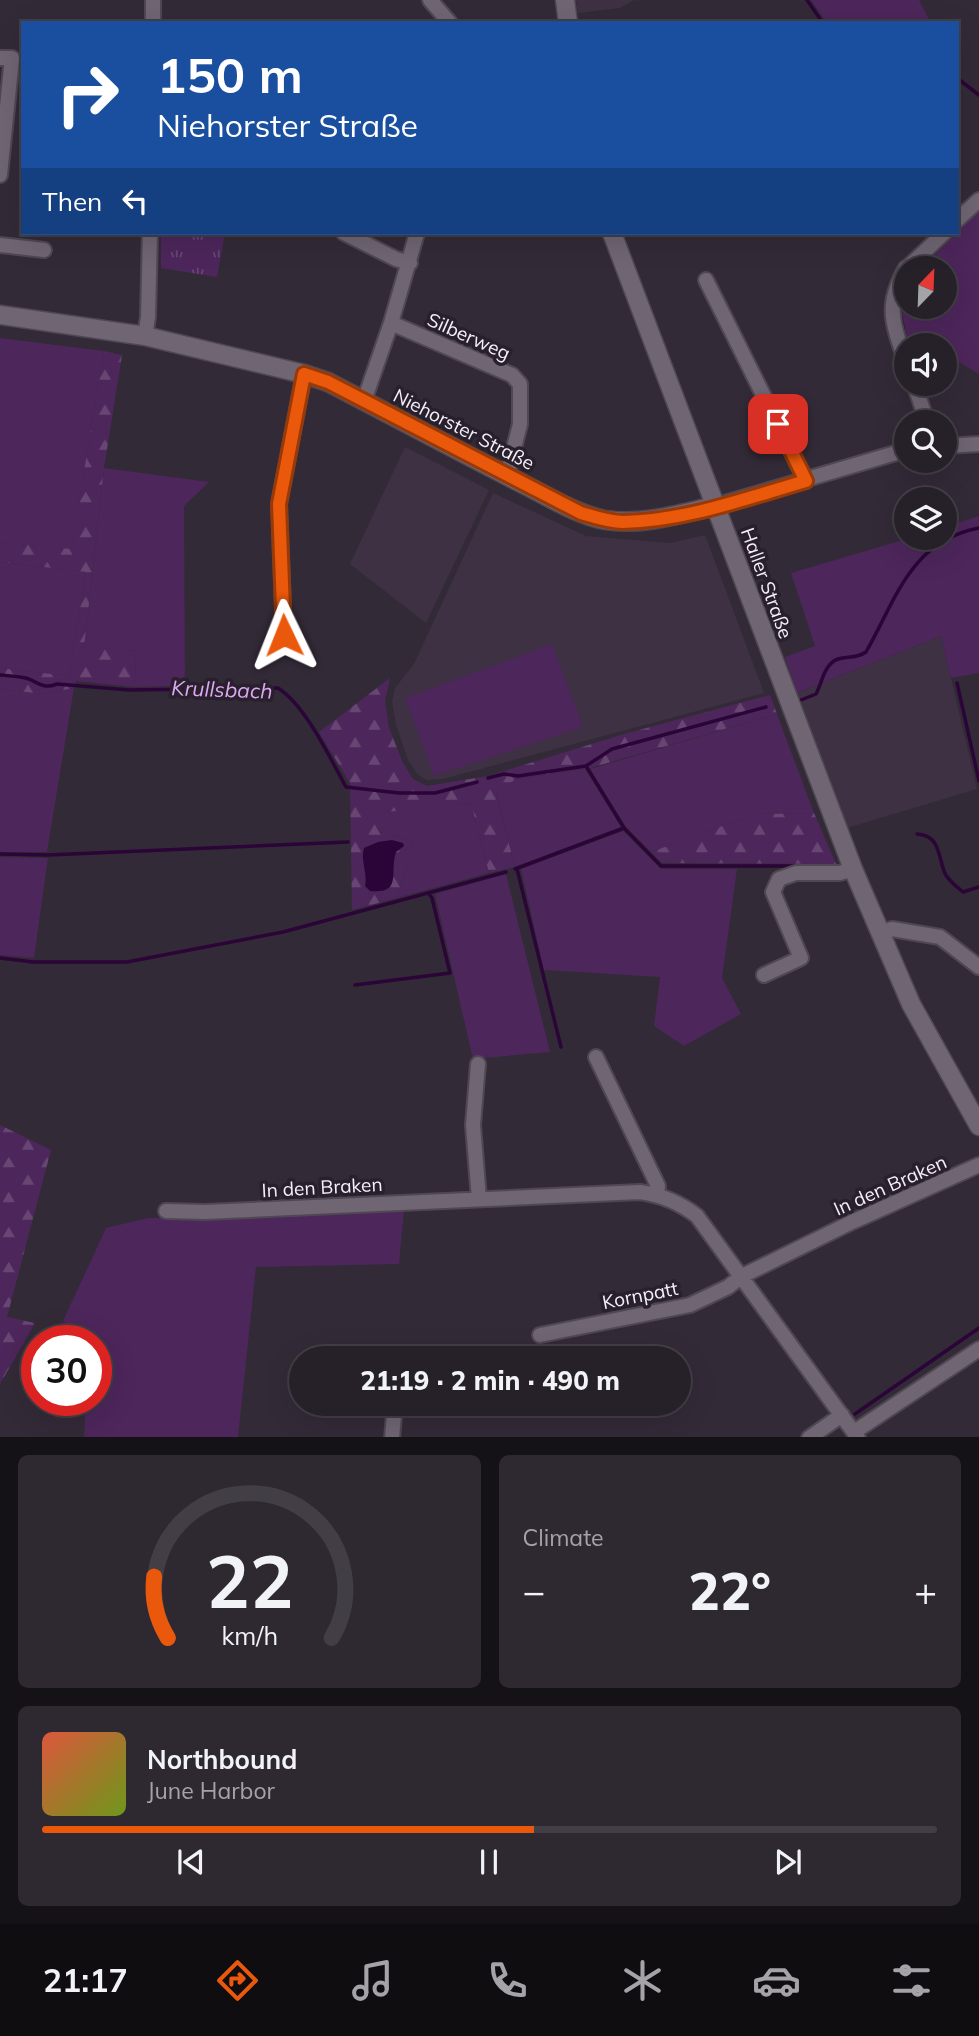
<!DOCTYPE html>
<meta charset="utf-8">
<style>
body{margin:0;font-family:Mulish,sans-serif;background:#2e2831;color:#f1f3f6;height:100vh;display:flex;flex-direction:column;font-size:26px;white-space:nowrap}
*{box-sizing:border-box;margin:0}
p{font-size:23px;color:#a4a3a8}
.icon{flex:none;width:38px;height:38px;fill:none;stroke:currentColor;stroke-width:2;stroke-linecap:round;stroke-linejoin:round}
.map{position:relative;height:1437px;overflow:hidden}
.drawer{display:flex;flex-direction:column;gap:18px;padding:18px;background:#151217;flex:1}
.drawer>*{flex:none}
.banner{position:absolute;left:21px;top:21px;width:938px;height:214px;border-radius:0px;box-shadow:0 7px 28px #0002,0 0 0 2px #423e46;background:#1a4fa0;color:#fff;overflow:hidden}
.needle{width:46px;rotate:23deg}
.tools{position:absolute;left:894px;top:256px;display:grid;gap:14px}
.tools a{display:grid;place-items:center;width:63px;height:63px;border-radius:50%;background:#262029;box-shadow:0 7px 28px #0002,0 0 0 2px #423e46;font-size:35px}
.speed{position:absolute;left:21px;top:1325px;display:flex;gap:14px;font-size:35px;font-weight:700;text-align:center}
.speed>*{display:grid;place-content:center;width:91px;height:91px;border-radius:50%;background:#262029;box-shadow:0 7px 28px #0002,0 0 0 2px #423e46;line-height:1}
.speed .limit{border:10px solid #d22;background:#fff;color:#111}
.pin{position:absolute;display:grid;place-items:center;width:60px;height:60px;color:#fff;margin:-30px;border-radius:14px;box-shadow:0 4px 10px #0006}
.me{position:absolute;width:77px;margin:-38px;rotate:358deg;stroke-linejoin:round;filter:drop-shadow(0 0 5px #0008)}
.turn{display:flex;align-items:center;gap:24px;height:147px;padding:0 21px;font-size:32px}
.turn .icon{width:91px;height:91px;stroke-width:2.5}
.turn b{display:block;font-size:49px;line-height:60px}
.then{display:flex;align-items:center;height:66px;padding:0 21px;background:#0003;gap:14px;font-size:26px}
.big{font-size:52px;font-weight:800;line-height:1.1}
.drawer .tile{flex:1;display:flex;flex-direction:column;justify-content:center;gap:10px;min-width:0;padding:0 24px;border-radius:10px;background:#2e2831}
.drawer .dial{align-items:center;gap:0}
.dial svg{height:182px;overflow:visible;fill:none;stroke:#423e46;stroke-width:7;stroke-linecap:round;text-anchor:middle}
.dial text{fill:#f1f3f6;stroke:none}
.song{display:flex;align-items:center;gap:21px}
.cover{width:84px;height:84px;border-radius:10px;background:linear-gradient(135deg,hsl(10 70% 55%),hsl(80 70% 35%))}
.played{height:7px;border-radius:4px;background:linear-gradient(90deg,#ea580c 55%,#423e46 55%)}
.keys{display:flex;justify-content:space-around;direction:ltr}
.heat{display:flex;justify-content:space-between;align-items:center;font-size:38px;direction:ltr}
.drawer .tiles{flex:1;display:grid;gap:18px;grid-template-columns:1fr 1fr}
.tile:last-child{grid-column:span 2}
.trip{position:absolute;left:289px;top:1346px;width:402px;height:70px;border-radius:35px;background:#262029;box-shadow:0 7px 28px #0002,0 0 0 2px #423e46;font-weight:800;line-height:70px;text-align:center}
.menu{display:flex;height:112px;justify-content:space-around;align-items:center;background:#0f0d10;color:#a4a3a8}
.menu .icon{width:49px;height:49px}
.menu .current{color:#ea580c}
.menu b{font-size:32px;color:#f1f3f6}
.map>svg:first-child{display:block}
.built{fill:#3e3143}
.green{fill:#4d265b}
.forest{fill:url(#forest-firs)}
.park{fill:url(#park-tufts)}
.water{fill:#2b0537}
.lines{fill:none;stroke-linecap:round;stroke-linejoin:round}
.stream{stroke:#2b0537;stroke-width:3.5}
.minor-casing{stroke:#4f4852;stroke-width:18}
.tertiary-casing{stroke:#4f4852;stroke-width:21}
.minor{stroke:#6f6573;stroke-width:14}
.tertiary{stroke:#6f6573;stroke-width:18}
.route-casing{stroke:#983908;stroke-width:18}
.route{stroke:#ea580c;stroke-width:12}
.labels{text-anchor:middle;stroke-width:7;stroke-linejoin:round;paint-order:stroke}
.street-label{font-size:19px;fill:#f5eff8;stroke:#29202d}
.water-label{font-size:21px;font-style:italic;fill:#dea8f3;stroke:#29202d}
</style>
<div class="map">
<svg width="979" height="1438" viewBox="0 0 979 1438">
<defs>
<pattern id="forest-firs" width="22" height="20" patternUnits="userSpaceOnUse" patternTransform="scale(1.75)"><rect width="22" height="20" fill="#4d265b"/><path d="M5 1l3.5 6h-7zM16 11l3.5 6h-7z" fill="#674673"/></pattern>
<pattern id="park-tufts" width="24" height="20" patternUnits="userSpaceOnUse" patternTransform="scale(1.75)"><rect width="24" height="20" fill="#4d265b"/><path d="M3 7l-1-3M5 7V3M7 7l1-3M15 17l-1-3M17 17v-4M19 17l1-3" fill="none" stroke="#674673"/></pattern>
</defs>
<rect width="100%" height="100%" fill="#332a37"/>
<path class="built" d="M576,0h58l-14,8 -42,5z
M405,447l84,43 -63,133 -76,-59z
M493,493l93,43 84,7 35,-8 59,158 -321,86 -16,1 -9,-5 -10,-15 -12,-35 -4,-24 3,-13 19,-24z
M941,636l36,153 -130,39 -50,-135z"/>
<path class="green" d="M811,0h108l12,23h-104z
M979,210v164l-27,-16h-7v-13h-36l-7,-31 4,-23v15h39v-38h-23z
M0,338l104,13 -33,199 -71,-8z
M104,468l105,14 -25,24 1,180 -50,1 1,-36 -52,-2z
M979,516v157l-28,5 -10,-42 -144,57 -12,-36 30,-11 -24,-73 122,-36h32v-10z
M0,562l86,10 -17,104 -69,-8z
M552,644l31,83 -149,49 -29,-78z
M74,688l-27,164h-47v-163l43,5z
M777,714l37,99 -59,1 -104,38 -25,-25 -36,-58z
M585,769l36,58 -106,40 -19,-75 20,-13z
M471,803l18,70 -92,25 17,-57 -35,-9 -3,-19z
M623,831l38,38h76l-15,109 19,36 -57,32 -30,-20 6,-49 -116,-7 -23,-101z
M0,857l48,1 -14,100 -34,-3z
M506,874l44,178 -77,7 -38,-165z
M404,1210l-5,54 -143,3 -18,170h-154l2,-37h10v-60h-41l16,-14 -8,-5 43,-93 42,-10 113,-1z"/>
<path class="forest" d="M104,351l18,4 -18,113 -20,180 52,3 -1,36 -59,-6 -2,7 -31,6 -43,-5v-21l69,8 17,-104 -86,-10v-20l71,7z
M390,678l-5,23 4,27 14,35 10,16 14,7 61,-10 136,-42 146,-39 7,19 -187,54 -74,11 -20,14 19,74 -26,6 -18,-70 -94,10 2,19 35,9 -17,57 -45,12 -2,-127 -31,-51z
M814,813l22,51 -174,-1 -11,-11 104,-38z
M0,1125l51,25 -44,167 28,6 -35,61z"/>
<path class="park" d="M161,233h64l-8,44 -56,-9z"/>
<path class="water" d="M392,840l11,3 1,3 -8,6c-7,21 7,42 -26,39l-5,-5c3,-13 -5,-26 -1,-38l14,-6z"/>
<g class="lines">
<path class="stream" d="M807,0l16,23
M957,78l22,17
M919,268l7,-9
M904,335l-4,-21 6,-27
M0,675c9,1 21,1 29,4 11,5 15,10 28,5l72,6 149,-2c28,18 52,70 68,99l53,6h36l42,-11
M957,683l22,98
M801,700l15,-6c6,-11 8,-30 22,-35 10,-3 18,0 28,-7 30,-52 44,-111 113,-124
M586,766l38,62 37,38h138
M488,778l16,-4 14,2 68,-10 26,-17 154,-42
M917,834c22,1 21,20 27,37 2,8 13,16 19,21l16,-5
M0,854l48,1 300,-13
M515,869l109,-41
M517,869l44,178
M0,958l33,4h94l156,-30 223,-60
M355,985l95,-12 -18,-75 -4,-5
M855,1414l124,-86"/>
<defs>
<path id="minor" d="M430,0l20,23
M153,23v-23
M0,58h12l-12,117
M957,220l22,-20
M344,233l52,26 14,4
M0,245l44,5
M906,268c-22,39 -13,55 0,95
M907,268l37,-35
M706,280l100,201
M391,323l121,52 8,9v40l-13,52
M145,336l3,-19 2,-84
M914,383l13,39
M364,401l27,-78 26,-90
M945,446l34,-2
M715,506l191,-56
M284,635l-5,-131 25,-130
M880,933l12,-4 48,8 39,30
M764,975l37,-17 -28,-66 6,-13 17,-6h44l13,-4
M596,1057l62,129 -1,8
M478,1064l-5,61 6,74
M166,1211l39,1 435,-20c22,3 39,10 57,24l161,222
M540,1335l150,-30 38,-18 14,-11 110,-54 127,-57
M854,1432l125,-83
M392,1438l3,-34
M809,1438l33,-23"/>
<path id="tertiary" d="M565,0l3,23
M612,233l241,636 58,135 68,122
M0,315l145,21 159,38 24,8c67,35 132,70 199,104 24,12 51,29 78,34 37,6 74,-6 110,-14"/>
</defs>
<use href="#minor" class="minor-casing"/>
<use href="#tertiary" class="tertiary-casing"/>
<use href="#minor" class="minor"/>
<use href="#tertiary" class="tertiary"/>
</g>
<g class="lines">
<defs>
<path id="route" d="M284,635l-5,-131 25,-130 24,8 253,131c14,4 27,9 42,9 62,-1 124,-24 183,-41l-28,-57"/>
</defs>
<use href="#route" class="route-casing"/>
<use href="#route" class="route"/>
</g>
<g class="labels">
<g class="street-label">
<text transform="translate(469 336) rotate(24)" y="7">Silberweg</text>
<text transform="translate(464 429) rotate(27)" y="7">Niehorster Straße</text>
<text transform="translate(767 583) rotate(70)" y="7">Haller Straße</text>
<text transform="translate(890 1185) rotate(-24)" y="7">In den Braken</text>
<text transform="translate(322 1187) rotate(-3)" y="7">In den Braken</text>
<text transform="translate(640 1295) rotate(-11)" y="7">Kornpatt</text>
</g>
<g class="water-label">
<text transform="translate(222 690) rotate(2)" y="7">Krullsbach</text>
</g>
</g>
</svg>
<div class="tools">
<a><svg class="needle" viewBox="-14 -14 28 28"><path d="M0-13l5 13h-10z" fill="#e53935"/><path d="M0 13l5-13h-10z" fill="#a4a3a8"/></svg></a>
<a><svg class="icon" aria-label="sound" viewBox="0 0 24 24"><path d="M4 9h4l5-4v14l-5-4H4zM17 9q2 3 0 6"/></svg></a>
<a><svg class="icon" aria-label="search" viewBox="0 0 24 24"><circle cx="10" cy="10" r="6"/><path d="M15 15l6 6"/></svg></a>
<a><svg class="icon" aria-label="layers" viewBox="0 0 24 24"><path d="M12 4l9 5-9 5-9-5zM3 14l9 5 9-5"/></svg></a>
</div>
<div class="speed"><div class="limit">30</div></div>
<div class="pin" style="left:778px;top:424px;background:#d93025"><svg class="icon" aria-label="arrive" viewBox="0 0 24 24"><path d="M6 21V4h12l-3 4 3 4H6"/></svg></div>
<svg class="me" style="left:284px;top:635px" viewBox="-20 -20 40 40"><path d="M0-17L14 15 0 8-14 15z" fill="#ea580c" stroke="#fff" stroke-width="4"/></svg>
<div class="trip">21:19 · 2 min · 490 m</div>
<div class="banner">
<div class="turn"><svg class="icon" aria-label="right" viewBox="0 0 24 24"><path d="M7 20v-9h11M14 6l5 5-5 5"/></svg><div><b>150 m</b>Niehorster Straße</div></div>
<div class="then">Then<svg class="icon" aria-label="left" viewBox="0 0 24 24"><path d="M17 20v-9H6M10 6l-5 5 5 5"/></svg></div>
</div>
</div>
<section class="drawer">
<div class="tiles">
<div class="tile dial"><svg viewBox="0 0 100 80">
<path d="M14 69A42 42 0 1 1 86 69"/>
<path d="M14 69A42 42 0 0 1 8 42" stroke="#ea580c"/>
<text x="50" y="56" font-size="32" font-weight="700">22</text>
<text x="50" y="72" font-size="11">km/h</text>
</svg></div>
<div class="tile"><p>Climate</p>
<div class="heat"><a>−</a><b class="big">22°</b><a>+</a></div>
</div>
<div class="tile">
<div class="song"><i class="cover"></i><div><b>Northbound</b><p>June Harbor</p></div></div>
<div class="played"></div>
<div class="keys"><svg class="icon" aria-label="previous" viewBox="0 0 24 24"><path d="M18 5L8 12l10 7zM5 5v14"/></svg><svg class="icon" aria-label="pause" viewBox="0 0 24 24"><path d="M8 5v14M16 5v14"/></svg><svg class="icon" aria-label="next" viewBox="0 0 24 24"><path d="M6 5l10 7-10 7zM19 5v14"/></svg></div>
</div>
</div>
</section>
<nav class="menu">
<b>21:17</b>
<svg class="icon current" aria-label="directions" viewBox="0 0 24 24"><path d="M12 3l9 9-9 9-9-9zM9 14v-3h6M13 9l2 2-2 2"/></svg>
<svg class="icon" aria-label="music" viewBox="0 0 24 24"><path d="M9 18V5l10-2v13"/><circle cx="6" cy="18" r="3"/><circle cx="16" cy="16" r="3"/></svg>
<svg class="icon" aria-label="phone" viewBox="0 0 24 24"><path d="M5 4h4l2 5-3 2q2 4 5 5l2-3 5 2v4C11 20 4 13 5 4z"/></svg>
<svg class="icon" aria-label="climate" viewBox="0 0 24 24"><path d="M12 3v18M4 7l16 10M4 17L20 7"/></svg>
<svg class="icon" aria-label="car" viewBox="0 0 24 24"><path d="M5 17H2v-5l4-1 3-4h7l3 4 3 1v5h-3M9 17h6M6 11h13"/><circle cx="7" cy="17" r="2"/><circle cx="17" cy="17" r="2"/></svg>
<svg class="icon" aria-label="filters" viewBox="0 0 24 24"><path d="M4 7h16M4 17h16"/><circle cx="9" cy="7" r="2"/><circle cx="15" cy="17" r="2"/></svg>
</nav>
